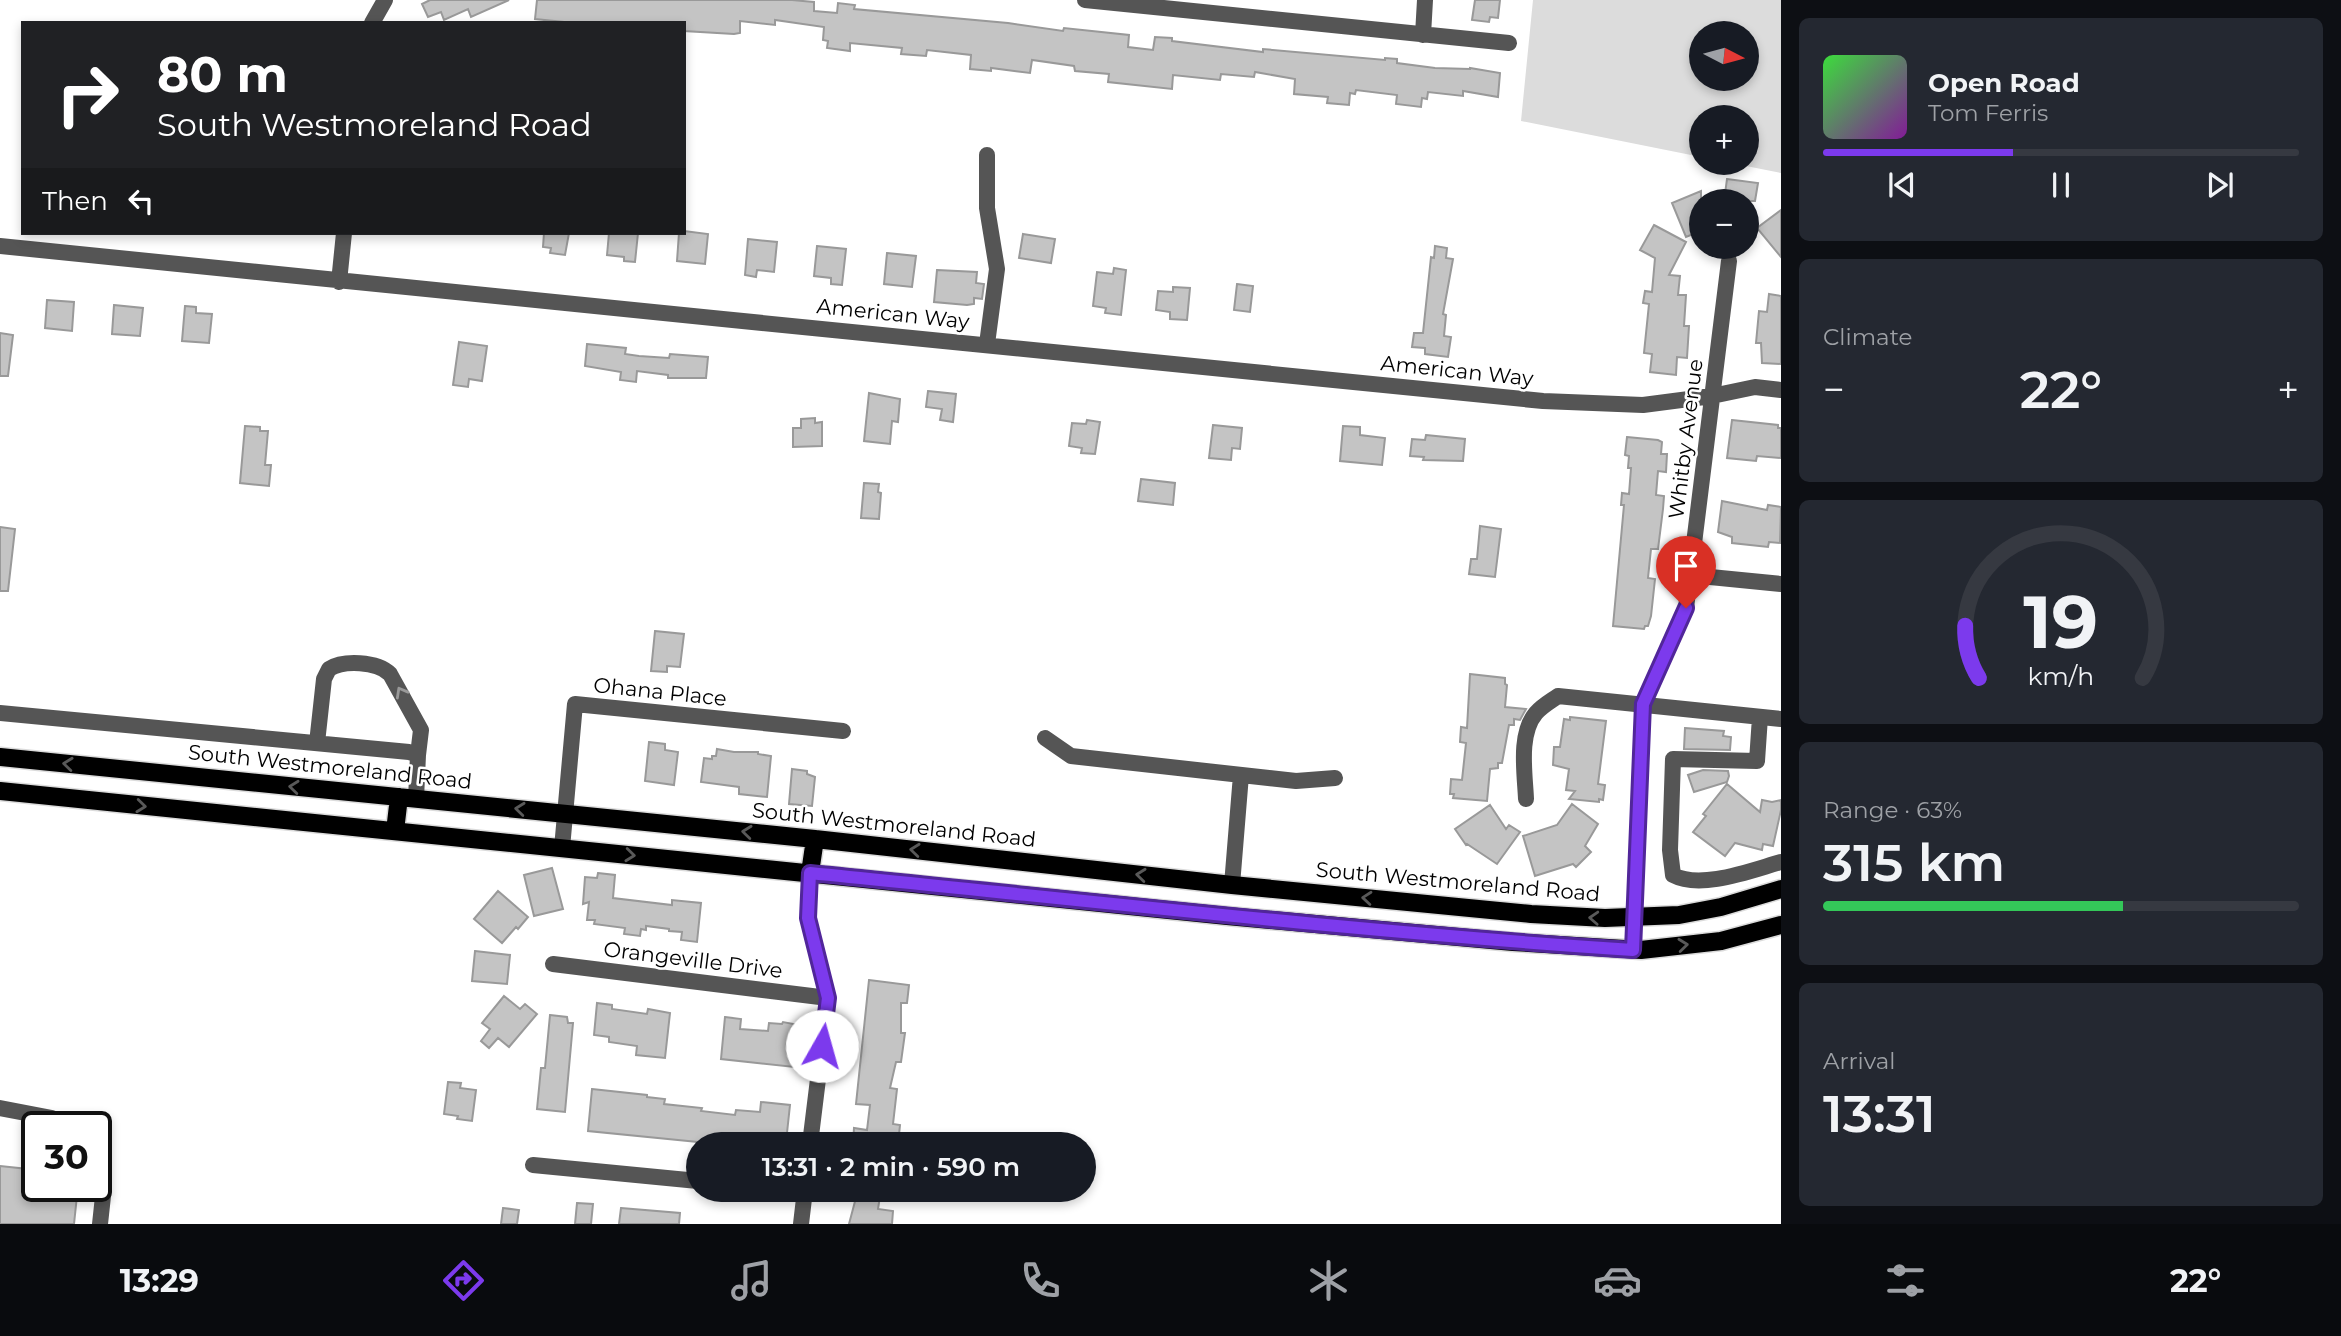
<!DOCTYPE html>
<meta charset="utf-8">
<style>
body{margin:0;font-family:Montserrat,sans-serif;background:#242831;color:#f1f3f6;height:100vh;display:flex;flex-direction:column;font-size:26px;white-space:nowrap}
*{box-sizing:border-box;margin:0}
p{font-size:23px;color:#9ea1a6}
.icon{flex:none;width:38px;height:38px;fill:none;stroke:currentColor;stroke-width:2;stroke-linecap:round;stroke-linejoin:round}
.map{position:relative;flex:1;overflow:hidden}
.side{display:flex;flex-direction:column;gap:18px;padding:18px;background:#0d0f14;width:560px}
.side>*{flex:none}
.hud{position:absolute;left:21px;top:21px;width:665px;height:214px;border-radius:0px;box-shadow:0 4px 10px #0003;background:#202124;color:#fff;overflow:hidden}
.needle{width:46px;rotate:96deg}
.fabs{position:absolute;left:1689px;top:21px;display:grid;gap:14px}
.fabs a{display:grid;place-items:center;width:70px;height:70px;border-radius:50%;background:#171b24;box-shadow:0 4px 10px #0003;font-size:35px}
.speed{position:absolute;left:21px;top:1111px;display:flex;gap:14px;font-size:35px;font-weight:700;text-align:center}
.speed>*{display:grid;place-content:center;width:91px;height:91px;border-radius:50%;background:#171b24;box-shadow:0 4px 10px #0003;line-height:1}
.speed .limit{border:4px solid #111;border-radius:10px;background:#fff;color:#111}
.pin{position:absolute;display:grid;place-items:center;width:60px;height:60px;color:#fff;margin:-72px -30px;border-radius:50% 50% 50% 0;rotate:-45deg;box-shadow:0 0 7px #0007}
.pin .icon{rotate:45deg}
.me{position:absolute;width:77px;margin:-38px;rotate:7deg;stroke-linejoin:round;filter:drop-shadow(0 0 5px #0008)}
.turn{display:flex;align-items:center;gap:24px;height:147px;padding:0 21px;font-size:32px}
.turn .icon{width:91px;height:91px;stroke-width:2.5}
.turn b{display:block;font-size:49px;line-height:60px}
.then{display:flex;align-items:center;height:66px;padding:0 21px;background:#0003;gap:14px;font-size:26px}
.big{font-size:52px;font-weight:600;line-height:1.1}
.side .widget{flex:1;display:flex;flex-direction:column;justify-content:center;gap:10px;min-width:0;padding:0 24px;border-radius:10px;background:#242831}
.side .dial{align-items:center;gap:0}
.dial svg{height:182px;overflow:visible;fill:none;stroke:#363941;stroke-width:7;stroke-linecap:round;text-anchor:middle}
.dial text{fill:#f1f3f6;stroke:none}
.song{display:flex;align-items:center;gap:21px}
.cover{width:84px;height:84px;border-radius:10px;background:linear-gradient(135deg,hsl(120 70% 55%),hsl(290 70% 35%))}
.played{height:7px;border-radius:4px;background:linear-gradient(90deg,#7c3aed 40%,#363941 40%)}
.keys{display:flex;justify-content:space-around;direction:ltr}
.heat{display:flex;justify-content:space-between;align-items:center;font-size:38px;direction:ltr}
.charge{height:10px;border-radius:5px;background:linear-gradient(90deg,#34c759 63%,#363941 0)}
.trip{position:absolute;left:686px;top:1132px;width:410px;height:70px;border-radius:35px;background:#171b24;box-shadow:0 4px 10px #0003;font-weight:600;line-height:70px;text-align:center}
.menu{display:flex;height:112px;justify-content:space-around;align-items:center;background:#090b0e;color:#9ea1a6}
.menu .icon{width:49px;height:49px}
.menu .on{color:#7c3aed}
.menu b{font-size:32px;color:#f1f3f6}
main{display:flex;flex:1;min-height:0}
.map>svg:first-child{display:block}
.green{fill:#dcdcdc;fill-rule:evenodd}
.building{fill:#c4c4c4;stroke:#999;stroke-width:2}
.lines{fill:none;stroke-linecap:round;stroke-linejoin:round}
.major-casing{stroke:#dbdbdb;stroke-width:21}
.minor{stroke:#555;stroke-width:16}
.major{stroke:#000;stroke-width:18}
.oneway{stroke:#999}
.oneway2{stroke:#595959}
.route-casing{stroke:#51269a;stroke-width:18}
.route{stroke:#7c3aed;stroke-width:12}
.labels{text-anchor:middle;stroke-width:5;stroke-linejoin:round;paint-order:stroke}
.street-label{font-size:21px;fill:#000;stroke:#fff}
</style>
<main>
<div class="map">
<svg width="1781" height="1224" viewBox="0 0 1781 1224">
<rect width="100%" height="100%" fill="#fff"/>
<path class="green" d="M1533,0h248v173l-50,-10h15v-46h-45v40l-180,-36zM1701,33h45v46h-45z"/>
<path class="building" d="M430,0h79l-38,17 -3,-8 -24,11 -3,-8 -13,5 -6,-13z
M537,0h255l22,2v9l23,2 1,-10 17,2 -1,4 154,14 55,8 1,-3 65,7 -1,12 25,3 2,-13 17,1v3l91,11v-3l122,11v-2l12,1v4l38,5 35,1v-1l30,5 -2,24 -35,-6v5l-35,-4 -1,7 -5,-1 -1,9 -25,-3 1,-9 -41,-5 -1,4 -5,-1 -1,12 -22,-2 1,-6 -34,-3 1,-15 -40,-7 -1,5 -33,-3 -1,6 -47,-5 -1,14 -64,-7 1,-8 -34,-3 -1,-5 -42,-6 -2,13 -39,-5v3l-21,-2 1,-14 -44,-5 -1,6 -25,-2 1,-6 -52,-5v8l-23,-3 1,-7 -5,-1 1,-13 -49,-7v5l-35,-4v12l-6,1 -50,-3v-8h-110l-39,-4z
M1475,0h25l-2,18 -8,-1 -1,5 -17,-2z
M1727,179l31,4 -3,18h-31z
M1701,191v40l-15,6 -14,-34z
M1781,210v47l-24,-29z
M1654,225l32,17 -17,33 11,1 -2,19h8l-2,31h5l-2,32 -10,-1 -1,18 -26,-3 2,-18 -8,-1 5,-49 -6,-1 2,-12 7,1 3,-34 -15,-8z
M684,231l24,3 -3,30 -28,-3 2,-28z
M544,233h25l-4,22 -15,-2 1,-5 -8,-1z
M609,233h29l-3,29 -11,-1v-4l-17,-2z
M1023,234l32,5 -4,24 -32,-5z
M748,239l29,3 -3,30 -17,-2 -1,7 -11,-2z
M817,246l29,3 -4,36 -11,-1v-6l-17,-2z
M1435,246l12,2 -1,10 7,1 -10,55 3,1 -2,21 7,1 -3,20 -23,-3v-6l-13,-1 2,-14h9l8,-76 3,1z
M887,253l29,3 -4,31 -28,-3z
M1114,268l12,2 -5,45 -16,-2 1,-5 -13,-2 4,-34 16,2z
M937,270l40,2 -1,11 8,1 -2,15 -8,-1v6l-7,1 -33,-3z
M1237,284l16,2 -3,26 -16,-2z
M1173,287l17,1 -3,32 -17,-1v-7l-14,-2 2,-19 15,1z
M1769,294l12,2v68l-19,-1 -1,-20h-5l3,-32 8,1z
M47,300l27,2 -2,29 -27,-3z
M114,305l29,3 -3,28 -28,-2z
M185,306l11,1v6l16,1 -3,29 -27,-2z
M0,333l13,2 -5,41h-8z
M459,342l28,4 -5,35 -13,-2 -1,8 -15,-2z
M587,344l39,4 -1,6 14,2 30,2 1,-4 38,3 -2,21h-38v-3l-31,-4 -1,11 -16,-2 1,-8 -36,-6z
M928,391l28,3 -3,28 -13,-2 2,-11 -16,-2z
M869,393l31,6 -2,23 -6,-1 -2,23 -26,-3z
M815,418v5l7,-1v24l-29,1v-19h8v-9z
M1087,420l13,2 -5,32 -14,-1 1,-5 -13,-2 3,-23 14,1z
M1732,420l46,5v3h3v30l-24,-2 -1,5 -29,-3z
M1213,425l29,3 -2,21 -8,-1 -1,12 -22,-2z
M245,426l15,1v4h8l-3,34h6l-2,21 -29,-3z
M1343,426l17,1v8l25,3 -3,27 -42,-4z
M1426,435l39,4 -2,22 -40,-1 1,-3 -14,-1 2,-17 13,1z
M1627,437l31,3 4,2 -1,12h6l-1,18 -8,-1 -2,24 8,1 -1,13 -5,40h-7l-3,29 7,1 -4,37 -3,10h-3l-1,3 -31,-3 11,-121h-3l1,-12 7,1 2,-26h-3l1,-12 -4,-1z
M1141,479l34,4 -2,22 -35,-4z
M864,483l15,1 -1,8 3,1 -2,26 -18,-1z
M1722,501l45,9 1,-5 13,2 -1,36 -11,-1 -1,5 -36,-4v-6l-14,-5z
M1480,526l21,3 -6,48 -26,-3 2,-15h6z
M0,527l15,2 -7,62h-8z
M655,631l29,3 -4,33 -13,-1v6l-16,-1z
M1470,674l35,4v6l2,1 -2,22 21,2 -6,11 -6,-1v6h-5l-7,38h-4v5l-8,1 -3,32 -34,-3 1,-4h-4l1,-15 11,1 4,-37 -6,-1 1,-15 6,1z
M1570,717l36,4 -8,63 7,1 -2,15 -4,-1v3l-30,-3 6,-8 -9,-1 3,-21 -16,-4 1,-18h6l4,-28 6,1z
M1685,728l39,3 -1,5 8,1 -1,13 -46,-1z
M649,742l16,2v6l13,2 -4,33 -29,-4z
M717,749l17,3h24v2l13,2 -4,41 -28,-3v-7l-38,-5 3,-24 8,1v-3h4z
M792,769l15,2v3l8,3 -3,29 -23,-2z
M1703,770l25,1 1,5 -2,6 -33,10 -6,-17z
M1727,784l33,28 2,-12 10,2 9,-2v10l-8,36 -10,-2 -1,6 -27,-7 -10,13 -32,-24 13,-16 -3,-2z
M1572,804l26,20 -13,22 6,6 -15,15 -3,-3 -38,12 -12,-40 34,-11z
M1490,805l16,24 3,-4 11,7 -23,32 -30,-20 -1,1 -11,-16z
M552,868l11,41 -29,7 -10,-41z
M598,873l17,2 -2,23 59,7v-5l29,3 -4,39 -16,-2 1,-8 -13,-1v-2l-23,-3v4l-5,-1 -1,7 -16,-2 1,-6 -31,-4 1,-4h-8l2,-18 -6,2 2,-27 12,1z
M498,891l30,26 -10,12 -2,-2 -14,16 -28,-24z
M475,951l35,4 -3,29 -35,-3z
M869,980l40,5 -2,18h-6v30h4l-4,29h-5l-6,26 7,1 -4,35 7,1 -2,19h-45l1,-16 13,2 3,-25 -14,-1z
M504,996l16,13 5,-5 12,10 -28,33 -11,-9 -9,10 -8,-7 9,-12 -8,-6z
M597,1003l15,2v4l35,5 1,-5 22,4 -5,45 -29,-3 1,-9 -28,-4v-5l-15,-2z
M550,1015l17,2 1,6h5l-8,89 -28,-3 4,-41h4z
M725,1017l16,2 -1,10 28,2 1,-8 13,1 1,-2 16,3 -5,42 -73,-8z
M448,1082l13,1 -1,5 16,2 -4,31 -15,-2 1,-3 -14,-2z
M592,1089l55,6v2l18,2 -1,5 38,4 -1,3 34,4 1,-5 24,2 1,-10 29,3 -4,37 -6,-1 -1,3 -47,-2 -1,2h-13l-130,-13z
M0,1166l37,4v16h41l-4,38h-74z
M858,1190h23l-3,19 15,2 -1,13h-43z
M577,1203l16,1 -2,20h-16z
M503,1208l16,2 -2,14h-16z
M621,1208l59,5 -1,11h-60z"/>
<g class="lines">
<defs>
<path id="major" d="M0,757l815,82 417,46 299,29 74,4 74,-3 42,-8 60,-18
M0,791l1227,125 286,26 128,8 80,-9 60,-16
M395,831l4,-34
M810,873l5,-34"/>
</defs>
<use href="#major" class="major-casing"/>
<path class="minor" d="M1085,0l424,43
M372,23l13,-23
M1423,35l2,-35
M0,246c514,53 1029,103 1543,155l100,4 69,-9 43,-9 26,3
M339,282l5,-49
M987,344l10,-75 -10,-61v-53
M1690,575l91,9
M0,713l409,39 9,3 -2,44
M1760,717l-3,44 -84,-2 -3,91 3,25c28,15 79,-5 108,-13
M1045,738l26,18 225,25 39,-3
M317,743l7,-64 5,-10c14,-9 48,-8 61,5l31,56 -3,25
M1526,799c-1,-25 -8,-65 10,-86 6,-7 15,-12 22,-17l223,23
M562,848l13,-144 268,27
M1232,885l9,-110
M1633,949l10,-245 43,-96 43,-347
M553,964l275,34
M0,1108l52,10 10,9
M810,1144l18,-146 -20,-80 2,-45
M96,1159l3,2 5,26 -4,37
M533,1165l165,16
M784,1190l20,2
M801,1224l4,-34"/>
<use href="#major" class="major"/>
</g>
<defs><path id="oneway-chevron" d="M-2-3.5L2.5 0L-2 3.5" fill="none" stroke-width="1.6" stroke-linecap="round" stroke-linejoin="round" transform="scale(1.75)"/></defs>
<use class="oneway" href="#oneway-chevron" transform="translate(401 692) rotate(-119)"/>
<g class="oneway2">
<use href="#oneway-chevron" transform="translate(68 764) rotate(-174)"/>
<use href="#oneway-chevron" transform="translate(294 787) rotate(-174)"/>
<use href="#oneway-chevron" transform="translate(141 806) rotate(6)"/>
<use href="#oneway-chevron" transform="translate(520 809) rotate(-174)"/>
<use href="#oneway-chevron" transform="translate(747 832) rotate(-174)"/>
<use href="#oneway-chevron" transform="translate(915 850) rotate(-174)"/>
<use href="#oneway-chevron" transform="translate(630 855) rotate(6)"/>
<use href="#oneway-chevron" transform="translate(1141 875) rotate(-174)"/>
<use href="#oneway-chevron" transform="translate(1367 898) rotate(-175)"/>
<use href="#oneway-chevron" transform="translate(1594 918) rotate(-177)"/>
<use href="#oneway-chevron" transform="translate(1683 945) rotate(-6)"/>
</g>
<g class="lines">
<defs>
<path id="route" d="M822,1046l6,-48 -20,-80 2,-45c274,27 548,59 823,77l10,-246 43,-96"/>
</defs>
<use href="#route" class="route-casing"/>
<use href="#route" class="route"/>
</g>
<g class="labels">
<g class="street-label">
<text transform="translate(893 314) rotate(6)" y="7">American Way</text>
<text transform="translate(1457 371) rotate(6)" y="7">American Way</text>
<text transform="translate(1686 439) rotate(-83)" y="7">Whitby Avenue</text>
<text transform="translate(660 692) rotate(6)" y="7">Ohana Place</text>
<text transform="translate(330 767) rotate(6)" y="7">South Westmoreland Road</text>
<text transform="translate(894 825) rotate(6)" y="7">South Westmoreland Road</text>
<text transform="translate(1458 882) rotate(5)" y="7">South Westmoreland Road</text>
<text transform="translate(693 960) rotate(7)" y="7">Orangeville Drive</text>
</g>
</g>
</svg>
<div class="fabs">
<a><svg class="needle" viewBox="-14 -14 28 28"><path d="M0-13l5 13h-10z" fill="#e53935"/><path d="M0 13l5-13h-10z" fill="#9ea1a6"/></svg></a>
<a>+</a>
<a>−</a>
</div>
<div class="speed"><div class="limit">30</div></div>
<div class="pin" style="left:1686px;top:608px;background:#d93025"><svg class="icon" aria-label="arrive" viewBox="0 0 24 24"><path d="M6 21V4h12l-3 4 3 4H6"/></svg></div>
<svg class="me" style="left:822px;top:1046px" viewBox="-20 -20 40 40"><circle r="19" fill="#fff"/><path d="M0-13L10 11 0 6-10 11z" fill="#7c3aed"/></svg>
<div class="trip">13:31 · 2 min · 590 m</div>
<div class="hud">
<div class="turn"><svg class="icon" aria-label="right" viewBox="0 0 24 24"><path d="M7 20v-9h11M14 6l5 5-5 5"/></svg><div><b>80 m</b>South Westmoreland Road</div></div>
<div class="then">Then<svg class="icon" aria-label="left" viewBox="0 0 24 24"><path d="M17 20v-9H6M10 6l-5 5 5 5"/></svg></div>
</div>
</div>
<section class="side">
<div class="widget">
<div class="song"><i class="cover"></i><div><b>Open Road</b><p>Tom Ferris</p></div></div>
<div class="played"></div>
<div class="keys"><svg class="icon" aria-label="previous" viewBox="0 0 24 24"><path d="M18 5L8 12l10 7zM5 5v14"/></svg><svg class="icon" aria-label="pause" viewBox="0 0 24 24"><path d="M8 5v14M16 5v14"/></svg><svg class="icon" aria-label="next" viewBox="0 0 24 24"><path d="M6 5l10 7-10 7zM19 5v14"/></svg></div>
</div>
<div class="widget"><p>Climate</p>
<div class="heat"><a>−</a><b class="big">22°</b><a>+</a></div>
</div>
<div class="widget dial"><svg viewBox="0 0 100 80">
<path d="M14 69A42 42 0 1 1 86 69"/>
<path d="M14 69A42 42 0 0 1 8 46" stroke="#7c3aed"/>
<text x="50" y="56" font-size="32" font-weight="700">19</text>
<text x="50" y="72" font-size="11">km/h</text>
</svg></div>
<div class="widget"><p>Range · 63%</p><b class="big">315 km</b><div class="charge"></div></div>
<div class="widget"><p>Arrival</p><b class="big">13:31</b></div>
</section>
</main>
<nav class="menu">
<b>13:29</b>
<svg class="icon on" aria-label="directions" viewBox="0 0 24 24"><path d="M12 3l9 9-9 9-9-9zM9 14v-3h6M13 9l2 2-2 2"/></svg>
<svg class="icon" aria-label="music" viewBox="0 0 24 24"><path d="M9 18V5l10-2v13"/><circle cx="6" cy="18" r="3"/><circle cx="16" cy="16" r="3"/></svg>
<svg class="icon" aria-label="phone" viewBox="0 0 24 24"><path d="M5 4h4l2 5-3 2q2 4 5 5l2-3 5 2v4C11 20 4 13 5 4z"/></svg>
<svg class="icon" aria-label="climate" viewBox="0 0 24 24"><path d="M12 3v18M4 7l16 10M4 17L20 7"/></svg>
<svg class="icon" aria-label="car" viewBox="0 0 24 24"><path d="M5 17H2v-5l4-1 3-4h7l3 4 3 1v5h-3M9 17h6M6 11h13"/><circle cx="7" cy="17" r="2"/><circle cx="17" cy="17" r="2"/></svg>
<svg class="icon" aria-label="filters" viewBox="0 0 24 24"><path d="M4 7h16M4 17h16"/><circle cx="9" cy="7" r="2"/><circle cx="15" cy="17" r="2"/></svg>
<b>22°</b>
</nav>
